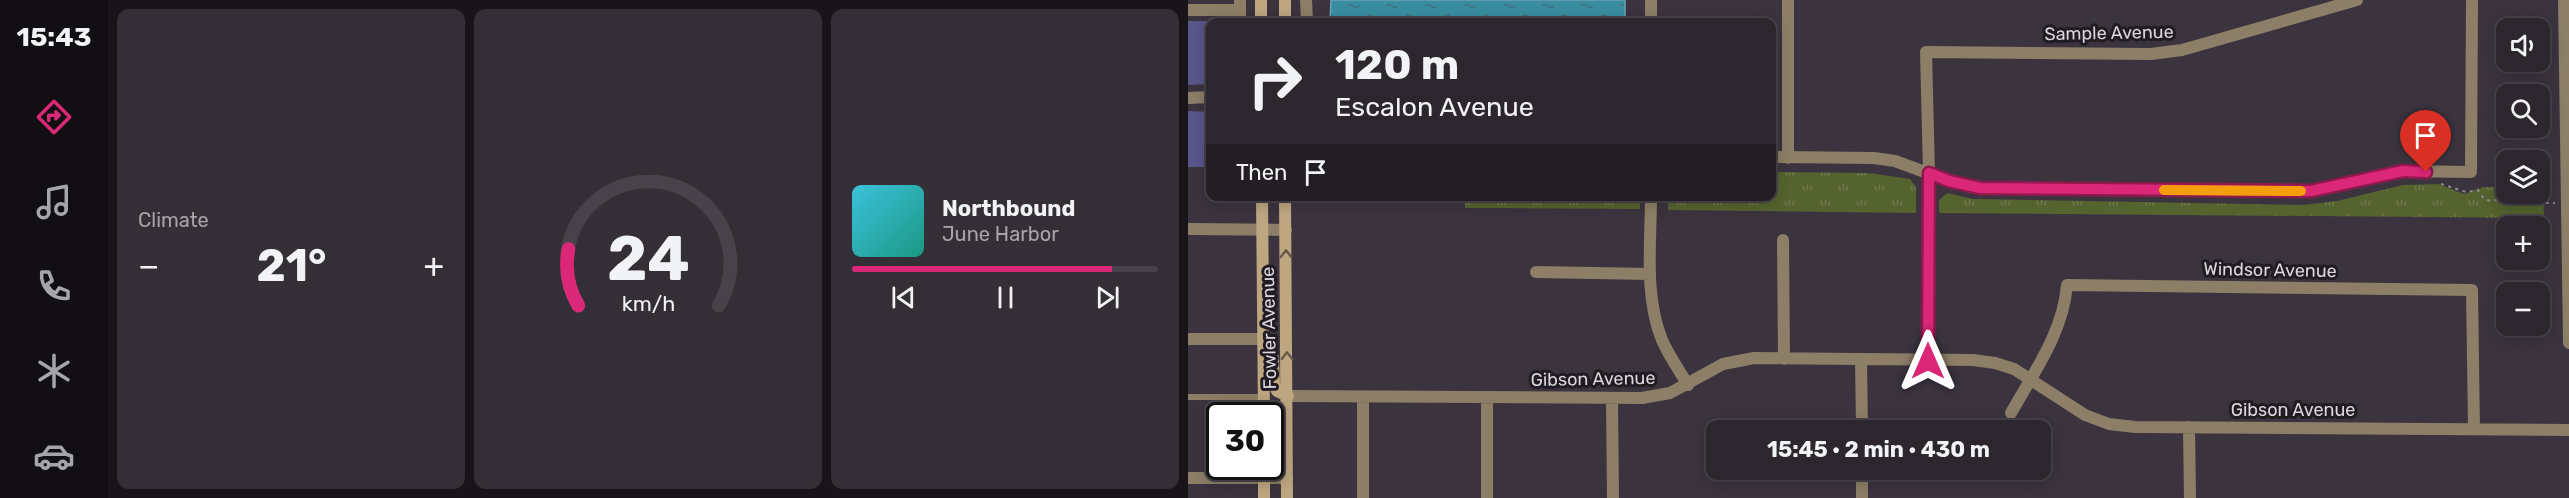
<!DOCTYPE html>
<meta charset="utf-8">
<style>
body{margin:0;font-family:Rubik,sans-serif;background:#342e36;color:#f1f3f6;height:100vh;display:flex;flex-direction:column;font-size:22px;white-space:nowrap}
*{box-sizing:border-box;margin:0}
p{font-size:20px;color:#a6a5aa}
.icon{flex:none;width:33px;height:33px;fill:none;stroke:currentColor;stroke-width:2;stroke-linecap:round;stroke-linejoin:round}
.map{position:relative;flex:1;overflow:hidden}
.sheet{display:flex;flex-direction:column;gap:9px;padding:9px;background:#181519;width:1080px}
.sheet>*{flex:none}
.top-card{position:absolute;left:18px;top:18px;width:570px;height:183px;border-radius:12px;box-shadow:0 3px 15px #0003,0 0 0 2px #48434a;background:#2c262e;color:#f1f3f6;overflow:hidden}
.controls{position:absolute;left:1308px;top:18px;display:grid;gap:12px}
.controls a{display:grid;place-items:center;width:54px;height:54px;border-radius:12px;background:#2c262e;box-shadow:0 3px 15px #0003,0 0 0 2px #48434a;font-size:30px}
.speed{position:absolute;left:18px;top:402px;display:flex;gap:12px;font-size:30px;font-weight:700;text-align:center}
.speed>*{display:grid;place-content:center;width:78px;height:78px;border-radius:50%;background:#2c262e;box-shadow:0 3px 15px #0003,0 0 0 2px #48434a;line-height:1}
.speed .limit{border:3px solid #111;border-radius:9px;background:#fff;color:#111}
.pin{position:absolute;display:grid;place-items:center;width:51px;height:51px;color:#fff;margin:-62px -26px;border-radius:50% 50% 50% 0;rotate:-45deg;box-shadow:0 0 6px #0007}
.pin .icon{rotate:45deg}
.me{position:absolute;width:66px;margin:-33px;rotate:0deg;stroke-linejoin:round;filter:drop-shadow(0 0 4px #0008)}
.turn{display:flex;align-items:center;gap:21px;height:126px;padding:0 30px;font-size:27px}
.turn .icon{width:78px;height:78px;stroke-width:2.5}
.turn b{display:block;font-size:42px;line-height:51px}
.then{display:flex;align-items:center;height:57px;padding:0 30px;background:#0003;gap:12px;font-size:22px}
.big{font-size:45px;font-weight:700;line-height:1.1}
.sheet .widget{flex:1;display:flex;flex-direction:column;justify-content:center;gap:9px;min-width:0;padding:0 21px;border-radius:12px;background:#342e36}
.sheet .dial{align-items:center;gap:0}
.dial svg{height:156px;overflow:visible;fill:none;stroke:#48434a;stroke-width:7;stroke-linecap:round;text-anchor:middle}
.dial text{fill:#f1f3f6;stroke:none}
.song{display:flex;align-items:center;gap:18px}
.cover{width:72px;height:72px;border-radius:9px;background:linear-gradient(135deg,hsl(190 70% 55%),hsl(170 70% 35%))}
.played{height:6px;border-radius:3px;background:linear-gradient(90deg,#db2777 85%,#48434a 85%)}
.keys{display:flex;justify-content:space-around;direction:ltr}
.heat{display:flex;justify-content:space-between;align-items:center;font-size:33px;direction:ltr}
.sheet .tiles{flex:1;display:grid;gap:9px;grid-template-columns:repeat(3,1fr)}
.trip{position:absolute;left:518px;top:420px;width:345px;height:60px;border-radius:12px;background:#2c262e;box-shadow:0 3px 15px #0003,0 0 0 2px #48434a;font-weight:700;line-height:60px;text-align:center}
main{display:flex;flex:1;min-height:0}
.tab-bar{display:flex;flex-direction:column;width:108px;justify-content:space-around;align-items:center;background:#120f12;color:#a6a5aa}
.tab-bar .icon{width:42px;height:42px}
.tab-bar .active{color:#db2777}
.tab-bar b{font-size:27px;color:#f1f3f6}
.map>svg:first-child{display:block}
.grass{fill:url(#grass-tufts)}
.water{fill:url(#water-ripples);stroke:#6ba3b3;stroke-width:1.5}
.building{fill:#58568b}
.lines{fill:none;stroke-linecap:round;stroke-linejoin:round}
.path{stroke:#8f8992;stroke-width:2;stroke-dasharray:3 4.5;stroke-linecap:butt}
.service{stroke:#8c7e67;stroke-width:6}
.minor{stroke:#8c7e67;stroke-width:12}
.tertiary{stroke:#8c7e67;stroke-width:12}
.secondary{stroke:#bda680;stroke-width:12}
.oneway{stroke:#675a4c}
.route-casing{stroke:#8e194d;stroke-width:15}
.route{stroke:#db2777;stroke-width:10}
.slow{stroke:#f59e0b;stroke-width:10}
.labels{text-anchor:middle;stroke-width:6;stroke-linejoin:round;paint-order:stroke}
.street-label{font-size:18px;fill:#dcd7de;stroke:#201c21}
</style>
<main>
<nav class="tab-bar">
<b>15:43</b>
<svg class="icon active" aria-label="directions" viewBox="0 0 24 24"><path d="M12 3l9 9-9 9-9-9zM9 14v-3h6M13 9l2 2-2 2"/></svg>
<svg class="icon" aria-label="music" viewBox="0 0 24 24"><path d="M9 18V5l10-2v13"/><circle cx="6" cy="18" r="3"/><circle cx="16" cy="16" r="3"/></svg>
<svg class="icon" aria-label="phone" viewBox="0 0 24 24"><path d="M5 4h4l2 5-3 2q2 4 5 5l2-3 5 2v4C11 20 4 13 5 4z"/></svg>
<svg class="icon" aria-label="climate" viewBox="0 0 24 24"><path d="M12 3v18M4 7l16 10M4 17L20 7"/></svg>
<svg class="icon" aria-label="car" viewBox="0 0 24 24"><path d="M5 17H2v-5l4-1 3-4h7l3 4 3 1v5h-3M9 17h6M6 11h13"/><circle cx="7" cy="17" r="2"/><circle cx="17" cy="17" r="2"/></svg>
</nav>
<section class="sheet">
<div class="tiles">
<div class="widget"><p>Climate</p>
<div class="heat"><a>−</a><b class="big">21°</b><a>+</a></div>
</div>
<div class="widget dial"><svg viewBox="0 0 100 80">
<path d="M14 69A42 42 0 1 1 86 69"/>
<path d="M14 69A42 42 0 0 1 9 40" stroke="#db2777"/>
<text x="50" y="56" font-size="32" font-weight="700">24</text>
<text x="50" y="72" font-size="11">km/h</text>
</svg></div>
<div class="widget">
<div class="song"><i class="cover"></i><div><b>Northbound</b><p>June Harbor</p></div></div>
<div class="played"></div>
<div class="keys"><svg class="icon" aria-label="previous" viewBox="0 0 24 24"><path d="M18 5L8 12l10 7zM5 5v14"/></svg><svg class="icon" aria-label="pause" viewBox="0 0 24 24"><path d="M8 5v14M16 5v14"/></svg><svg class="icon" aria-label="next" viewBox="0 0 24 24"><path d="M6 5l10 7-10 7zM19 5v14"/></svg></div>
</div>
</div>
</section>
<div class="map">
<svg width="1381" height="498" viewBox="0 0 1381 498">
<defs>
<pattern id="grass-tufts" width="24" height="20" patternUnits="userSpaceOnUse" patternTransform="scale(1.5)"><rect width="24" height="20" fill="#55632f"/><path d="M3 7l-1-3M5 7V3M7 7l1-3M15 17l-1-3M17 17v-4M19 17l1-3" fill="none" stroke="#6d794d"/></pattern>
<pattern id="water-ripples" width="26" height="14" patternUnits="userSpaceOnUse" patternTransform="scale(1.5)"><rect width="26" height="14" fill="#3a8da1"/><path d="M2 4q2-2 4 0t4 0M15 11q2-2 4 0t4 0" fill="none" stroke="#3d7280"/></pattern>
</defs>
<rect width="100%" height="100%" fill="#3b333e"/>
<path class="grass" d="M584,172l97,1 41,6 6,8v26l-248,-3v-13l104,-1z
M1250,184l26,10 19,-7h23v7h34v-6h3l1,30 -605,-5v-13l8,-7 26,6 330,6 34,-4 66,-16z
M277,197h175v12l-175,-1z"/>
<path class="water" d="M143,0h294v22h-295z"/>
<path class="building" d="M0,21h19l1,63 -20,1z
M0,111l22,1v55h-22z"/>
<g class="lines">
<path class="path" d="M1253,184l25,8 12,-2 6,9 7,2 22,-4 19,6h23"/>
<path class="service" d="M0,397h76"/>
<path class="minor" d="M52,0v22
M118,0l1,22
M463,0v22
M600,0v158
M0,10h52
M0,98l22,-1
M584,157l102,1 21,3 54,20 31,7 331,3 92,-20 68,1 1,-172
M463,196c0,47 -7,100 11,144 7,16 17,30 26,45
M0,229l98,1
M595,240l1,119
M348,272l114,2
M0,339h75
M673,359l1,71
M740,361l1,-188 -3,-121 225,2 31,-4 175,-50
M100,396l354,2 28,-5 53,-29 31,-6 219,2 22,3 19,6 71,46 24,9 26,3 434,3
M175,397v101
M299,398v100
M424,398l1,100
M823,413c23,-41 52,-80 56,-128l405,5 2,139
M1001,427l1,71
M674,470v28
M0,478h99"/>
<path class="tertiary" d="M1376,0l5,343"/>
<path class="secondary" d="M73,0v22
M97,0v22
M74,196l2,220
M97,196l2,302
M77,343l8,15 1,26 3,7 11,5
M76,466v32"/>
</g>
<defs><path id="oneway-chevron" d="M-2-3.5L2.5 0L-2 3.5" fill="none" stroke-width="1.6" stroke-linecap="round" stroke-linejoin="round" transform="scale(1.5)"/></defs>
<g class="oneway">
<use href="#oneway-chevron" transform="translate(98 254) rotate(-91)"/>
<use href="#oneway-chevron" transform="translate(99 356) rotate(-91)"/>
</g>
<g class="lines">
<defs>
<path id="route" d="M740,361l1,-188 20,8 31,7 331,3 92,-20 23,1"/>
</defs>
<use href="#route" class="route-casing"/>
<use href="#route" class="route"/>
<path class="slow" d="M976,190l137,1"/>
</g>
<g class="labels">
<g class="street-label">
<text transform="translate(921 33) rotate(-1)" y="6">Sample Avenue</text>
<text transform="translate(1082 270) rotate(1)" y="6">Windsor Avenue</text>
<text transform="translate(81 328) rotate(-91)" y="6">Fowler Avenue</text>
<text transform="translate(405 379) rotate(-1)" y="6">Gibson Avenue</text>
<text x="1105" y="416">Gibson Avenue</text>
</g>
</g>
</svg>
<div class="controls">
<a><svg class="icon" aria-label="sound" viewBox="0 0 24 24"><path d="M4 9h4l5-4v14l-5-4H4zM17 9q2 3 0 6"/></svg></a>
<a><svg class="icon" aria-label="search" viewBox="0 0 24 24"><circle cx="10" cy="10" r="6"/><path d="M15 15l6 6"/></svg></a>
<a><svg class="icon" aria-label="layers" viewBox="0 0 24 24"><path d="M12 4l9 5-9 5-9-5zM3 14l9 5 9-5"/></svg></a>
<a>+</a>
<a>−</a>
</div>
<div class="speed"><div class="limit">30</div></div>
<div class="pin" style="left:1238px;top:172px;background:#d93025"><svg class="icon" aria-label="arrive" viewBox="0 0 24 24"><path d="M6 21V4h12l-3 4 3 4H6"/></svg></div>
<svg class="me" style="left:740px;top:361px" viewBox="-20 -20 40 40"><path d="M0-17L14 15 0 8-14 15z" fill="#db2777" stroke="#fff" stroke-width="4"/></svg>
<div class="trip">15:45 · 2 min · 430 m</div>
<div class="top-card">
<div class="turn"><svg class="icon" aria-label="right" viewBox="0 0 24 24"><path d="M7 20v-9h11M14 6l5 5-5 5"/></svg><div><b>120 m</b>Escalon Avenue</div></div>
<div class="then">Then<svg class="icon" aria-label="arrive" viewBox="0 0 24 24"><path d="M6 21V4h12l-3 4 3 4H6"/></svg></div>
</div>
</div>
</main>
